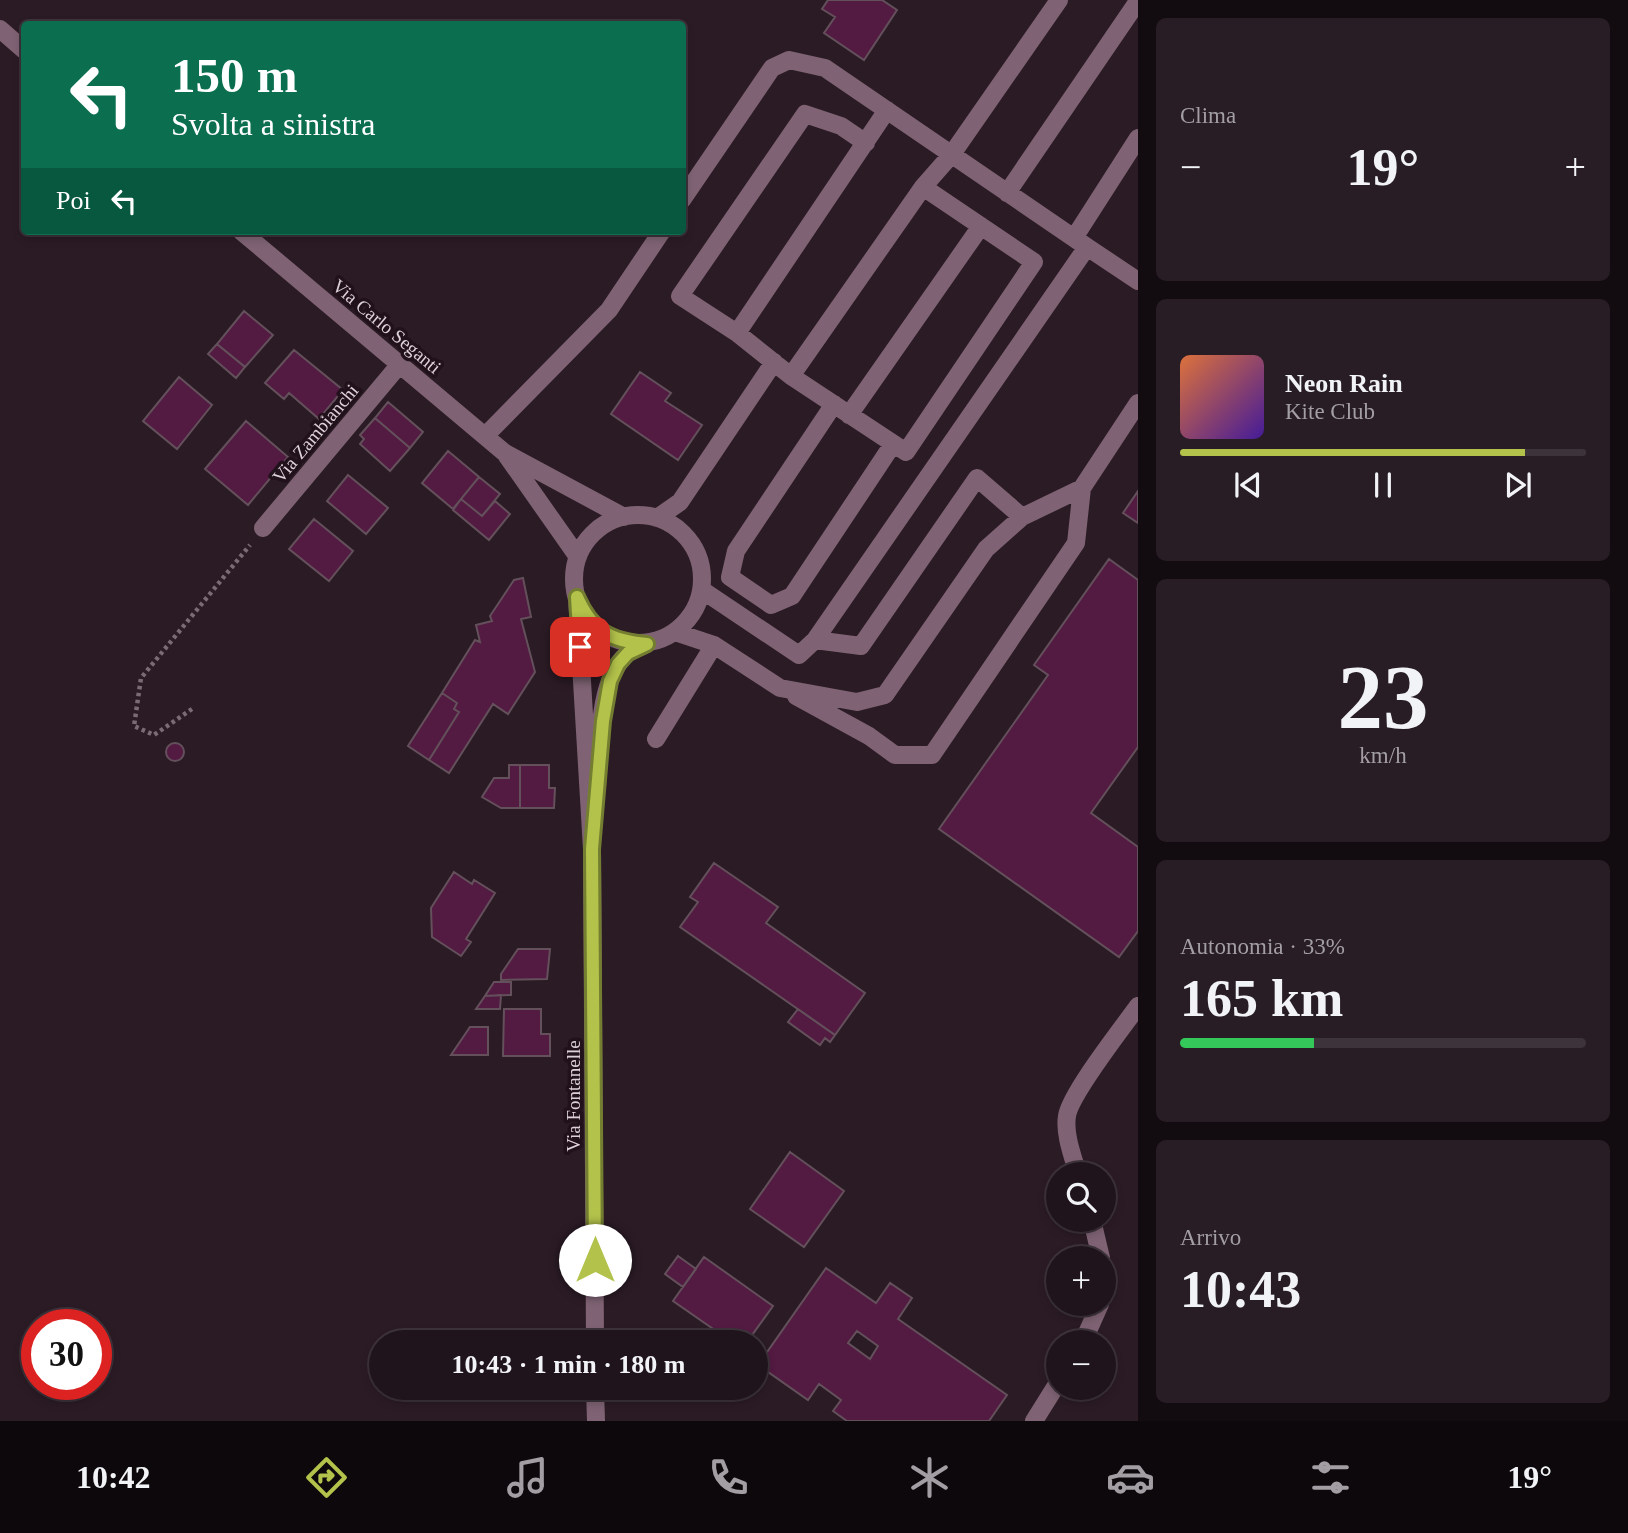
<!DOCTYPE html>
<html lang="it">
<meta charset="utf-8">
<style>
body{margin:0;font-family:Georgia,serif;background:#281d25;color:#f1f3f6;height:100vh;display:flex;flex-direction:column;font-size:26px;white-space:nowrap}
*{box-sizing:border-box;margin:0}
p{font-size:23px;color:#a29ea3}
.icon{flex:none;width:38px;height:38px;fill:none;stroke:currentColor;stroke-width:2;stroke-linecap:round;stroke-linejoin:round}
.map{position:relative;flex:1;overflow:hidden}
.sheet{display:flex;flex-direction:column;gap:18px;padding:18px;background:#120b0f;width:490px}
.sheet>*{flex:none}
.guide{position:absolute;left:21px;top:21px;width:665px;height:214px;border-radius:7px;box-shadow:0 4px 10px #0003,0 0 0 2px #3d333b;background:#0b6e4f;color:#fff;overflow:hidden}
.fabs{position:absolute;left:1046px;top:1162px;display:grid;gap:14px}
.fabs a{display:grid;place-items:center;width:70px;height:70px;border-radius:50%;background:#20141c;box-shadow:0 4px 10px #0003,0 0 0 2px #3d333b;font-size:35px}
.speed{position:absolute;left:21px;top:1309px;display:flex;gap:14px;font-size:35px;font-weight:700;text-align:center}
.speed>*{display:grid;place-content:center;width:91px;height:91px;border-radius:50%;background:#20141c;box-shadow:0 4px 10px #0003,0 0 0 2px #3d333b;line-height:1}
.speed .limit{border:10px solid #d22;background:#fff;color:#111}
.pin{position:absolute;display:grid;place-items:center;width:60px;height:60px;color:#fff;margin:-30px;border-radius:14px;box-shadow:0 4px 10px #0006}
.me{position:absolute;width:77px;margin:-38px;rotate:0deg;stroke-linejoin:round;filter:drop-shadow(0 0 5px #0008)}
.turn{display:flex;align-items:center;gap:24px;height:147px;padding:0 35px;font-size:32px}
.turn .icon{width:91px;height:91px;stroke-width:2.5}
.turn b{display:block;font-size:49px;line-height:60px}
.then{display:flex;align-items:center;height:66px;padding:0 35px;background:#0003;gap:14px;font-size:26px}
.big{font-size:52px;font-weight:600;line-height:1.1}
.sheet .widget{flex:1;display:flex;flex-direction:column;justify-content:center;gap:10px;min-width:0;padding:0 24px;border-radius:10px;background:#281d25}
.sheet .dial{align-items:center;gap:0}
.dial b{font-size:91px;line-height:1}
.song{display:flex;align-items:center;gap:21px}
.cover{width:84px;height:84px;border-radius:10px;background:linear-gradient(135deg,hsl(20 70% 55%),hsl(260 70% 35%))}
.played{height:7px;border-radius:4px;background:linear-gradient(90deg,#b3c24b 85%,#3d333b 85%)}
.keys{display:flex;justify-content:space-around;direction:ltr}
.heat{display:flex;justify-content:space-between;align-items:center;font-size:38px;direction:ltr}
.charge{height:10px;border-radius:5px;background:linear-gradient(90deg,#34c759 33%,#3d333b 0)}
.trip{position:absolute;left:369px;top:1330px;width:399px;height:70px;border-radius:35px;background:#20141c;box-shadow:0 4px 10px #0003,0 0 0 2px #3d333b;font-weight:600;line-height:70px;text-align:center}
.menu{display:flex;height:112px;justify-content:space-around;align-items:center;background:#0d080b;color:#a29ea3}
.menu .icon{width:49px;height:49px}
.menu .selected{color:#b3c24b}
.menu b{font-size:32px;color:#f1f3f6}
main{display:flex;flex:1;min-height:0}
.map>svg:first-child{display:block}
.building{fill:#531a42;stroke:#63505b;stroke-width:2;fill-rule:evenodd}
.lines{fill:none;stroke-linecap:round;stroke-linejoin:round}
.path{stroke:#7a6c75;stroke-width:4.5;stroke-dasharray:3.5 3.5;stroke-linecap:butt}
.minor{stroke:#7f6374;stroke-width:18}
.route-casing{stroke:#747e31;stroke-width:18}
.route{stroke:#b3c24b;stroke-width:12}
.labels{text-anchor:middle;stroke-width:7;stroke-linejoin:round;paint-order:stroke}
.street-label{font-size:19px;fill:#ddd1d8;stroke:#21111b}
</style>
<main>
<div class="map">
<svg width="1138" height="1421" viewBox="0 0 1138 1421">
<rect width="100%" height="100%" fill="#2b1b25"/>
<path class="building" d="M828,0h54l15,10 -33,50 -40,-27 11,-16 -13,-8z
M244,311l29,24 -28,32 -28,-23z
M217,344l28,23 -9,11 -28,-24z
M294,350l49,40 -24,29 -30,-26 -5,6 -19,-16z
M640,372l31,21 -6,8 37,24 -24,35 -67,-46z
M179,377l33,28 -35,44 -34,-28z
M388,402l35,30 -13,16 -35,-30z
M375,418l35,30 -20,23 -30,-27 4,-5 -4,-4z
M246,421l42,36 -40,48 -43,-36z
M448,451l31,26 -26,32 -31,-26z
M348,475l40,33 -22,26 -39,-33z
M479,477l21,17 -18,22 -21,-17z
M1138,491v32l-15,-10z
M461,499l21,17 13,-15 15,13 -21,26 -36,-30z
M314,519l39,32 -24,30 -40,-32z
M1109,559l29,21v167l-47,66 47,34v84l-19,26 -180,-128 109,-154 -14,-10z
M523,578l8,39 -10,2 14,53 -27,42 -15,-10 -44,69 -20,-13 30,-48 -5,-3 3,-6 -15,-10 33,-53 5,2 -4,-17 16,-4 -2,-5 24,-36z
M442,693l15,10 -3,6 5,3 -30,48 -21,-14z
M166 752a9 9 0 1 1 18 0a9 9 0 1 1-18 0Z
M509,765h11v43h-19l-19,-11 12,-19h15z
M520,765h29v23h6l-1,20h-34z
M714,863l64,44 -12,16 99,70 -30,42 -155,-108 18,-25 -8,-5z
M454,872l18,12 2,-4 21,13 -29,46 5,3 -10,14 -29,-19 -1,-29z
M518,949h32l-3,30 -46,1v-6z
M494,982h17v13l-26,1z
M501,995l-1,14h-24l9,-13z
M504,1009h37v25h9v22h-47z
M798,1009l37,26 -5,7 -5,-4 -5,7 -32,-23z
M470,1027h18v28h-37z
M790,1152l54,39 -40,56 -54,-38z
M678,1256l18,13 -13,18 -18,-13z
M704,1257l69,49 -26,36h-15l-59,-41z
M826,1268l50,35 14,-20 22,15 -14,21 109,76 -18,26h-142l-14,-10 8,-11 -22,-16 -11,16 -50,-35zM857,1331l21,15 -8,13 -22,-16z"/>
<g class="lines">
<path class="path" d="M192,709l-38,26 -20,-9 7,-48 109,-133"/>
<path class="minor" d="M0,29l24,21
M866,143l-25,-17 -36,-12 -125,182 57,37 54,43 115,76 128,-190 -111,-75 29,-33 107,-154
M1007,193l131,-192
M682,200l90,-132 17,-8 36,8 262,179 -272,393 -16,15 -97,-65
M241,231l264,222 119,64
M1074,238l64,-100
M1087,247l51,34
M737,333l150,-223
M791,376l132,-189
M834,404l-98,147 -6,26 41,28 21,-9 101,-152
M849,415l132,-189
M485,436l124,-126 53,-79
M507,456l71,101
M574 579a64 64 0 1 1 128 0a64 64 0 1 1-128 0Z
M657,518l23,-16 94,-140
M263,528l137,-164
M577,597l15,252 3,493
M675,632l39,13 66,43 77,14 28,-7 101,-146 36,-32 60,-29 56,-85
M815,640l46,6 116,-168 45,39
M796,696l73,40 26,19h37l144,-212 6,-55
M656,739l58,-94
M597,786c3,-37 0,-106 30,-132 5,-4 13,-7 20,-10
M1078,1174c-5,-17 -14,-40 -11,-58 3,-22 56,-89 71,-110
M1092,1220l9,38
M1083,1342l17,-38
M595,1388l1,33
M1034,1421l25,-40"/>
</g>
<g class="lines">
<defs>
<path id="route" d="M580,647l-3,-50c15,34 33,44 70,47l-19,9 -10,11 -8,17 -7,40 -11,128 3,411"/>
</defs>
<use href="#route" class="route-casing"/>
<use href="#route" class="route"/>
</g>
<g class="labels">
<g class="street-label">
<text transform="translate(387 326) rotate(40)" y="7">Via Carlo Seganti</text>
<text transform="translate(315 433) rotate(-50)" y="7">Via Zambianchi</text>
<text transform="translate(573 1096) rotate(-90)" y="7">Via Fontanelle</text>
</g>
</g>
</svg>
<div class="fabs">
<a><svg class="icon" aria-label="search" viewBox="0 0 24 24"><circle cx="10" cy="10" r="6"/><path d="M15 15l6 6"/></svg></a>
<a>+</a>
<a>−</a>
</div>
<div class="speed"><div class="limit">30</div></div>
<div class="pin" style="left:580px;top:647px;background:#d93025"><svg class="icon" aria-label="arrive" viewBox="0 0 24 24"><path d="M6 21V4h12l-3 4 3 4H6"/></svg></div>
<svg class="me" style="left:595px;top:1260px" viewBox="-20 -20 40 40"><circle r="19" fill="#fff"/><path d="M0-13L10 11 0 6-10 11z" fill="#b3c24b"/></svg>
<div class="trip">10:43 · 1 min · 180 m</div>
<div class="guide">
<div class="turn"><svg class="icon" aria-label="left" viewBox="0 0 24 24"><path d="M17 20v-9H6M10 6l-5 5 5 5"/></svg><div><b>150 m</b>Svolta a sinistra</div></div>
<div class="then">Poi<svg class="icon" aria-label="left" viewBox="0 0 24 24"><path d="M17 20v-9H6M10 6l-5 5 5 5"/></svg></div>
</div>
</div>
<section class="sheet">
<div class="widget"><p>Clima</p>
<div class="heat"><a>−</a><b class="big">19°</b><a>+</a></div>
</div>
<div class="widget">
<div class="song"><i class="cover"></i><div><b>Neon Rain</b><p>Kite Club</p></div></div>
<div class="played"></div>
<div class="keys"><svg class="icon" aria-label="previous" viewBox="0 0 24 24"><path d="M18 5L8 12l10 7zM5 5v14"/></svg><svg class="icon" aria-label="pause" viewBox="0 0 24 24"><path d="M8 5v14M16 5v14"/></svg><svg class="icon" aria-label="next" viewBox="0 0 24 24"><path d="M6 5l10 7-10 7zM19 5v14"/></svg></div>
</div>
<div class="widget dial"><b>23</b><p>km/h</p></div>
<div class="widget"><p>Autonomia · 33%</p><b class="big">165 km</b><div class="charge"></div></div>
<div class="widget"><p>Arrivo</p><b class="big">10:43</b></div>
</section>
</main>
<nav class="menu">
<b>10:42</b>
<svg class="icon selected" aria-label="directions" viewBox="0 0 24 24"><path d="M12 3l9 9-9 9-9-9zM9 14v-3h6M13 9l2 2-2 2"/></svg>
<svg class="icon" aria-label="music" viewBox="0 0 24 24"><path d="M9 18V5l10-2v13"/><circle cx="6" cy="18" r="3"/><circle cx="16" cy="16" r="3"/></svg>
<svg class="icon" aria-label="phone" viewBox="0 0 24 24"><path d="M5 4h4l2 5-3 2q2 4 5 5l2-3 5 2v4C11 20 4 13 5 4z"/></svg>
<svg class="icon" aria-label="climate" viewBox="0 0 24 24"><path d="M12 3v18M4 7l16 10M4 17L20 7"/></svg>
<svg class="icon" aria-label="car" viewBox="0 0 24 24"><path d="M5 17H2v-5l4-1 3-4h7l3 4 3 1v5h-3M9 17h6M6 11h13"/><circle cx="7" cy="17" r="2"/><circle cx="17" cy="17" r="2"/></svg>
<svg class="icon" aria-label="filters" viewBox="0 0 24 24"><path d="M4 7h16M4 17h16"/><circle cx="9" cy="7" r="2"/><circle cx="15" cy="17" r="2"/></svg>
<b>19°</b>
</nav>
